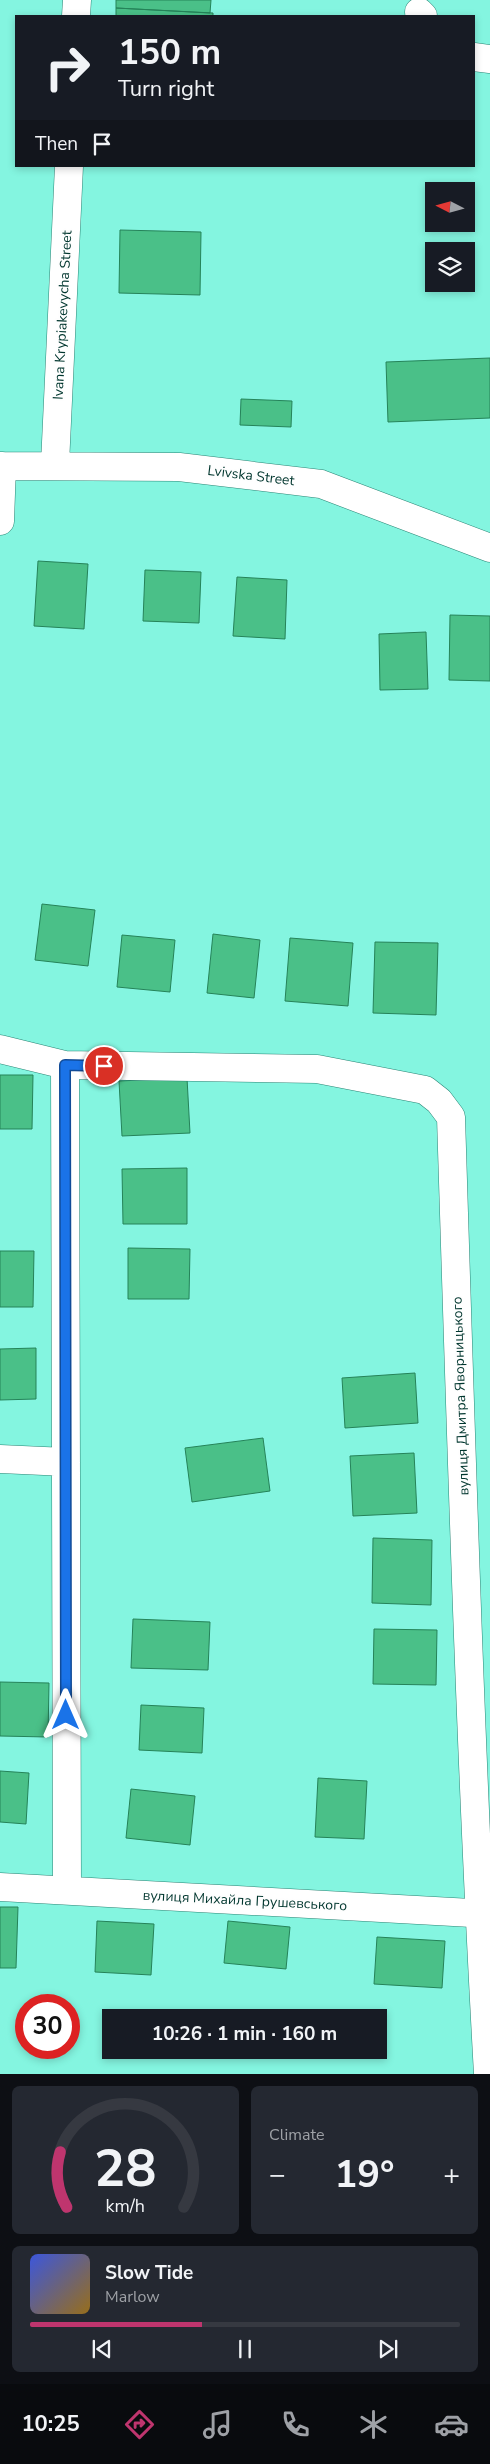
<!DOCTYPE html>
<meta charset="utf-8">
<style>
body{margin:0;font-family:"Nunito Sans",sans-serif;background:#242831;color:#f1f3f6;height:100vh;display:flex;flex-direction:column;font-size:19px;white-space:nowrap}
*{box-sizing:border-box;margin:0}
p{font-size:16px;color:#9ea1a6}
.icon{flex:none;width:28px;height:28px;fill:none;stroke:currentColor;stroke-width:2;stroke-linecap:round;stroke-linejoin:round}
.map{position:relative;height:2074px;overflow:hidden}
.sheet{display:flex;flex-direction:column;gap:12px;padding:12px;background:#0d0f14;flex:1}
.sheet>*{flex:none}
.guide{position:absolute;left:15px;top:15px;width:460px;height:152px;border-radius:0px;box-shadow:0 2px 8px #0003;background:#171b24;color:#f1f3f6;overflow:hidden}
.needle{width:32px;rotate:276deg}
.tools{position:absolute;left:425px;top:182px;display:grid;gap:10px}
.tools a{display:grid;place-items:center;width:50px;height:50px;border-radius:0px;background:#171b24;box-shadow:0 2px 8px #0003;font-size:25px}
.speed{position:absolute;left:15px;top:1994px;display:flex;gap:10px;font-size:25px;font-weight:700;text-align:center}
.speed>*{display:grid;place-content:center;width:65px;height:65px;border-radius:50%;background:#171b24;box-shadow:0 2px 8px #0003;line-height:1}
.speed .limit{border:8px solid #d22;background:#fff;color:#111}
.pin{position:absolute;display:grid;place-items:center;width:42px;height:42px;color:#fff;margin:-21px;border:2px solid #fff;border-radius:50%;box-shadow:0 1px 5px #0007}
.me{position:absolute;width:55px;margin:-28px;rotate:0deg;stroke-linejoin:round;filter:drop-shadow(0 0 4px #0008)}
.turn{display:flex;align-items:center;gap:18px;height:105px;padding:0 20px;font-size:22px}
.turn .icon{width:65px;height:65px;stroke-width:2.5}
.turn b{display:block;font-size:35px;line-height:42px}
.then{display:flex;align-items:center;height:48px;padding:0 20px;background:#0003;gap:10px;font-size:19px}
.big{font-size:38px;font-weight:700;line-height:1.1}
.sheet .widget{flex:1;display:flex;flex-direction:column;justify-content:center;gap:8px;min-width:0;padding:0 18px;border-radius:8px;background:#242831}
.sheet .dial{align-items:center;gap:0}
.dial svg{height:130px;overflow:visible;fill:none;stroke:#363941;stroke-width:7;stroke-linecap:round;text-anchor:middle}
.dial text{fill:#f1f3f6;stroke:none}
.song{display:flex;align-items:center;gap:15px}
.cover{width:60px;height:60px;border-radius:8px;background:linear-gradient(135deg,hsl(230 70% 55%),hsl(40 70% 35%))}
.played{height:5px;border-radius:2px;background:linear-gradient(90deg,#bf356e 40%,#363941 40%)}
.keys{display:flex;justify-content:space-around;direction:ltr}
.heat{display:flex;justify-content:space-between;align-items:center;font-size:28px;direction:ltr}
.sheet .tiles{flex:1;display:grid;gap:12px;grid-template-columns:1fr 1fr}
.widget:last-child{grid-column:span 2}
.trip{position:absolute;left:102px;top:2009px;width:285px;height:50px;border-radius:0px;background:#171b24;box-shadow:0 2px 8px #0003;font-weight:700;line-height:50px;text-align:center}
.menu{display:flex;height:80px;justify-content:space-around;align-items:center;background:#090b0e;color:#9ea1a6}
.menu .icon{width:35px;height:35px}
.menu .on{color:#bf356e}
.menu b{font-size:22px;color:#f1f3f6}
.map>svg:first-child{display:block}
.building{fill:#4ac088;stroke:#258359}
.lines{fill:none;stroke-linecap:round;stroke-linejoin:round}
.minor-casing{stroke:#2a8575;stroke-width:29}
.minor{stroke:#fff;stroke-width:28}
.route-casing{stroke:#114b97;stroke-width:12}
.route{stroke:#1a73e8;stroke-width:9}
.labels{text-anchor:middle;stroke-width:4;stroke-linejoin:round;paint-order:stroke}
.street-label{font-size:14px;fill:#00362e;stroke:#fefefe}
</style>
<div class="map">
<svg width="490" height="2074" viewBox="0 0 490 2074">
<rect width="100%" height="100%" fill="#84f5e0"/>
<path class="building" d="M116,0h95l-1,13 -94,-5z
M116,8l97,5v3h-97z
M120,230l81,2 -1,63 -81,-2z
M490,358v60l-102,4 -2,-60z
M241,399l51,2 -1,26 -51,-2z
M38,561l50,3 -4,65 -50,-3z
M145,570l56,2 -2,51 -56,-2z
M237,577l50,3 -2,59 -52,-3z
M450,615l40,1v65l-41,-1z
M426,632l2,57 -48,1 -1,-56z
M42,904l53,6 -7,56 -53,-6z
M213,934l47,6 -6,58 -47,-5z
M122,935l53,5 -5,52 -53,-5z
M290,938l63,5 -5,63 -63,-5z
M375,942l63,1 -2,72 -63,-2z
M0,1075h33l-1,54h-32z
M187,1078l3,55 -68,3 -3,-55z
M187,1168v56h-64l-1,-55z
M128,1248l62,1 -1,50h-61z
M0,1251h34l-1,56h-33z
M36,1348v51l-36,1v-51z
M415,1373l3,50 -73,5 -3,-50z
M263,1438l7,53 -78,11 -7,-54z
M414,1453l3,60 -64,3 -3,-60z
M373,1538l59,2 -1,65 -59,-2z
M133,1619l77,3 -2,48 -77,-2z
M374,1629l63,1 -1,55 -63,-1z
M0,1682l49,1 -1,54 -48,-1z
M141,1705l63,3 -2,45 -63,-3z
M0,1771l29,2 -3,51 -26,-2z
M318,1778l49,3 -3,58 -49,-2z
M131,1789l64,7 -5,49 -64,-7z
M0,1907h18l-2,61h-16z
M97,1921l57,3 -3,51 -56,-3z
M228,1921l62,6 -4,42 -62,-6z
M377,1937l68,4 -3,47 -68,-4z"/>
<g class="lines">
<defs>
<path id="minor" d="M419,12l4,4
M76,16l1,-16
M474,57l16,2
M55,464l14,-298
M0,466l179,1 142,17 169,64
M0,521l2,-55
M0,1049l65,16 252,4 108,21 14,11 12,16c10,319 19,638 37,957
M65,1065l2,825
M0,1459l66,3
M0,1887l490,27"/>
</defs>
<use href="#minor" class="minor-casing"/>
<use href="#minor" class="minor"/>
</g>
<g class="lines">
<defs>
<path id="route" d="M66,1715l-1,-650 39,1"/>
</defs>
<use href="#route" class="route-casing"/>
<use href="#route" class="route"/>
</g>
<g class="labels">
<g class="street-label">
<text transform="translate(62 315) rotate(-87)" y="5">Ivana Krypiakevycha Street</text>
<text transform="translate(251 475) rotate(7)" y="5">Lvivska Street</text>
<text transform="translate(460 1396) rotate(-92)" y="5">вулиця Дмитра Яворницького</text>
<text transform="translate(245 1900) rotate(3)" y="5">вулиця Михайла Грушевського</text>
</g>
</g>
</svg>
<div class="tools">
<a><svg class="needle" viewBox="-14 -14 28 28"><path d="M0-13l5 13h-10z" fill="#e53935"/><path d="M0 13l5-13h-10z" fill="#9ea1a6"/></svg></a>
<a><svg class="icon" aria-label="layers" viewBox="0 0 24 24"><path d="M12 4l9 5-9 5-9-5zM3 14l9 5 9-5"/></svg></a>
</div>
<div class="speed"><div class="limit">30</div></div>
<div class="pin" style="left:104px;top:1066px;background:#d93025"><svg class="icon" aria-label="arrive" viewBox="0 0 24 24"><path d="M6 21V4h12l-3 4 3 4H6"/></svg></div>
<svg class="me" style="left:66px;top:1715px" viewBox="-20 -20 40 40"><path d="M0-17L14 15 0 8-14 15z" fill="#1a73e8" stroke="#fff" stroke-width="4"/></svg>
<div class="trip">10:26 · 1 min · 160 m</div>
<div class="guide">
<div class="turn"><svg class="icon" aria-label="right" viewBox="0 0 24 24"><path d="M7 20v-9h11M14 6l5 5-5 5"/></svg><div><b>150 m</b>Turn right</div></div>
<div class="then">Then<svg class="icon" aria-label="arrive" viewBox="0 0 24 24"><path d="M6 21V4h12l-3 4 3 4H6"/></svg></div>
</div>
</div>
<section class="sheet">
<div class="tiles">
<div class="widget dial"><svg viewBox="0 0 100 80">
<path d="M14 69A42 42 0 1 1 86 69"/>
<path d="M14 69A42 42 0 0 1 10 35" stroke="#bf356e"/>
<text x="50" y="56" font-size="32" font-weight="700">28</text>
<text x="50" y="72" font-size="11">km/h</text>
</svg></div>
<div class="widget"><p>Climate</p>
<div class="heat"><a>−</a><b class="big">19°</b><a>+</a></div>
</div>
<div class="widget">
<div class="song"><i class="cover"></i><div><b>Slow Tide</b><p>Marlow</p></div></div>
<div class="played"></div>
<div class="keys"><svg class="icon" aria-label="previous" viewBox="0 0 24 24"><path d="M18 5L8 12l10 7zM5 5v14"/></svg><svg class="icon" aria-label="pause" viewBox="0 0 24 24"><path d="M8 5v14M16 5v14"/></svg><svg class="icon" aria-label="next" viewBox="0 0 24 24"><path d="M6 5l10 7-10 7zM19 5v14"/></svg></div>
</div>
</div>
</section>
<nav class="menu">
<b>10:25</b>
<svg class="icon on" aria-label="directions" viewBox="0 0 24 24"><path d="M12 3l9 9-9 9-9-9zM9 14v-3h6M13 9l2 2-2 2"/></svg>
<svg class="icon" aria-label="music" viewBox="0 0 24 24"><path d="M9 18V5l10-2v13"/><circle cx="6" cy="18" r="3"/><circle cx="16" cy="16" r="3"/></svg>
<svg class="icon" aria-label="phone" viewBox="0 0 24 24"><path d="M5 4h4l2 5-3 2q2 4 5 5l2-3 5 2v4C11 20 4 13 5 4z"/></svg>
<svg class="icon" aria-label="climate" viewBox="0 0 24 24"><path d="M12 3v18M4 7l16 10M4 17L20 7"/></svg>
<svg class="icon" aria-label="car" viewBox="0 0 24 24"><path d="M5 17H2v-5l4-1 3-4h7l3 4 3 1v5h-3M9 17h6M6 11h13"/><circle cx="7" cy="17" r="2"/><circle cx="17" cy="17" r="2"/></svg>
</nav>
